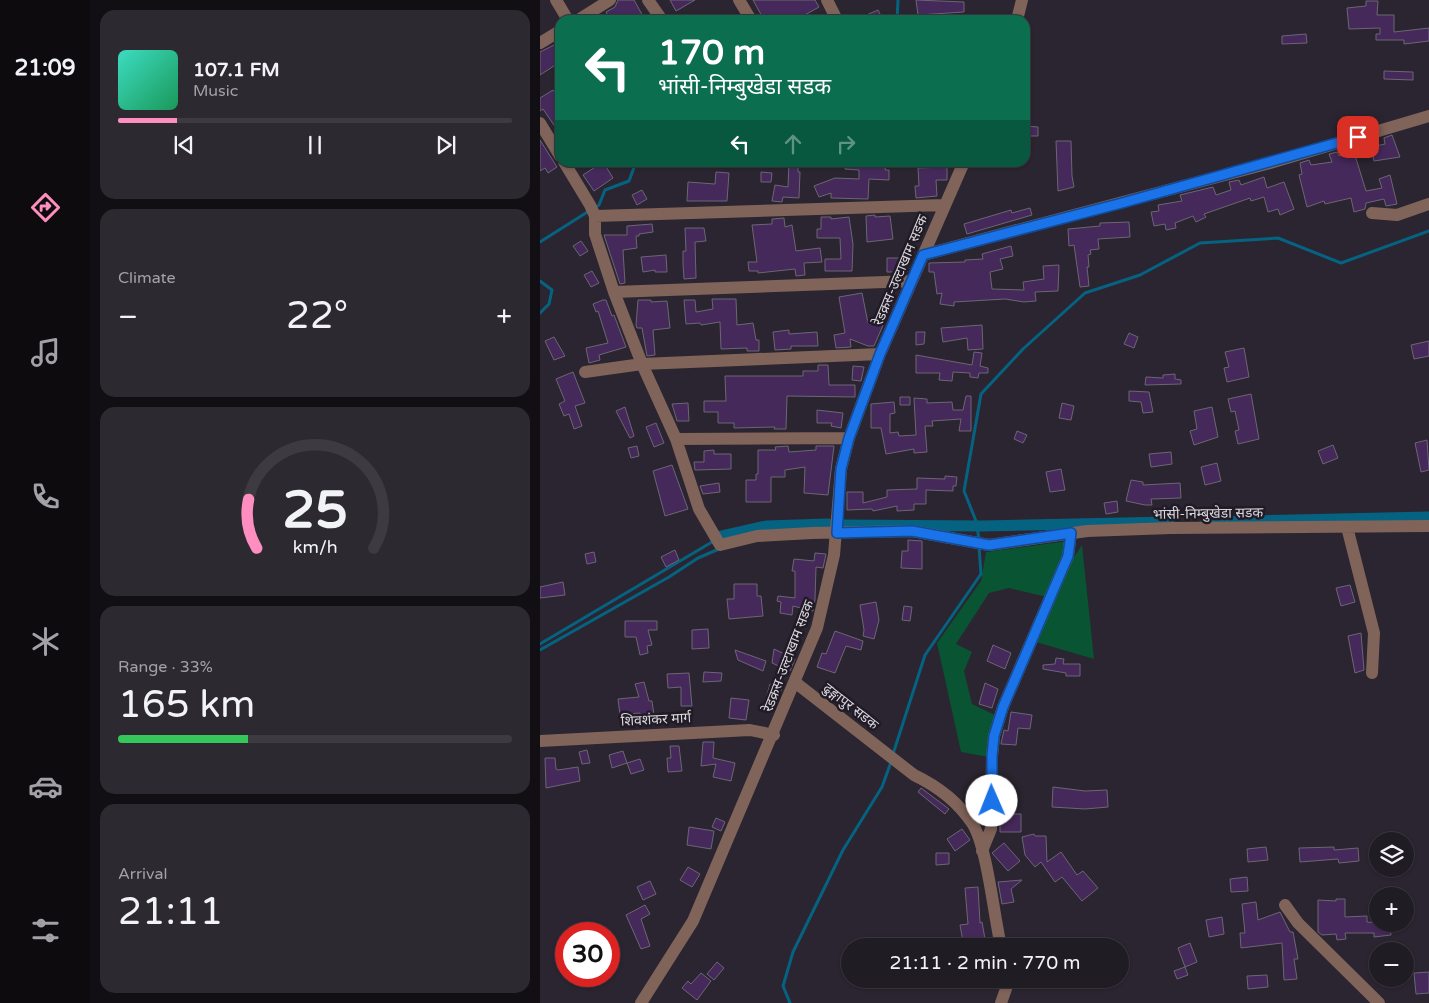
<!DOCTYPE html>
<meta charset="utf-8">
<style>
body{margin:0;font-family:"Varela Round","Noto Sans Devanagari",sans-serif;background:#2d2931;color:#f1f3f6;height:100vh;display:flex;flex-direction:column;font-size:19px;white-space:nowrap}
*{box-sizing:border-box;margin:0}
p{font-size:16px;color:#a2a1a6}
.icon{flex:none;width:28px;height:28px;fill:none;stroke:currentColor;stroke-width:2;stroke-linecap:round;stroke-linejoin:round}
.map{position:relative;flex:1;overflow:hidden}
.details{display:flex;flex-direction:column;gap:10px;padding:10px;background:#120f14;width:450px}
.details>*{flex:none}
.guide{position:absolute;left:15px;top:15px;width:475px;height:152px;border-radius:15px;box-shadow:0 1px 4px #0004,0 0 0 1px #3d3a41;background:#0b6e4f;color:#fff;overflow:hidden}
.fabs{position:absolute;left:829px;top:832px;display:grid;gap:10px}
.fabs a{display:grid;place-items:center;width:45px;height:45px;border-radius:50%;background:#201c24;box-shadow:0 1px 4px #0004,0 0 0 1px #3d3a41;font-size:25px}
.speed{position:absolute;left:15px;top:922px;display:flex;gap:10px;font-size:25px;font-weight:700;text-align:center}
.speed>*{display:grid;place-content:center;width:65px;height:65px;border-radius:50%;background:#201c24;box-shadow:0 1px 4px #0004,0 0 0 1px #3d3a41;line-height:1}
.speed .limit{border:8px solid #d22;background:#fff;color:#111}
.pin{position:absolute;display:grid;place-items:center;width:42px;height:42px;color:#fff;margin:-21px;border-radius:10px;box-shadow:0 2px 8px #0006}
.me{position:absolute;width:55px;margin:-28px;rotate:359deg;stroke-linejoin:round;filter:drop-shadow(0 0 4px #0008)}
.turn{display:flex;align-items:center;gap:18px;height:105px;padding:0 20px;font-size:22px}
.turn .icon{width:65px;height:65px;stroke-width:2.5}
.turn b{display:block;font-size:35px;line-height:42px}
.lanes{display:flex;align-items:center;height:48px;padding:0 20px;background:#0003;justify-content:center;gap:25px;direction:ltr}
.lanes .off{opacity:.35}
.big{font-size:38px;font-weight:600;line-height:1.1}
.details .tile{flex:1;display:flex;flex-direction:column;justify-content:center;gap:8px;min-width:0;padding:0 18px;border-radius:15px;background:#2d2931}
.details .dial{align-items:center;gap:0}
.dial svg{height:130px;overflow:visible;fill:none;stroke:#3d3a41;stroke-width:7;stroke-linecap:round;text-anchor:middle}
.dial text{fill:#f1f3f6;stroke:none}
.song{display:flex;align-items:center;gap:15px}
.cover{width:60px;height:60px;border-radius:8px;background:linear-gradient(135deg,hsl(170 70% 55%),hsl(150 70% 35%))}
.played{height:5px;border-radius:2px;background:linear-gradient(90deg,#fd8ebf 15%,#3d3a41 15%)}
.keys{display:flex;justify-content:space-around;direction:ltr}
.heat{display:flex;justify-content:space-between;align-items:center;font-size:28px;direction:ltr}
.charge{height:8px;border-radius:4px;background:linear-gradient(90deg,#34c759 33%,#3d3a41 0)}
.trip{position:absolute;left:301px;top:938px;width:288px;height:50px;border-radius:25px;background:#201c24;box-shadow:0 1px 4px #0004,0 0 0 1px #3d3a41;font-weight:600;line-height:50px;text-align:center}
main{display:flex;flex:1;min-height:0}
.tab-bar{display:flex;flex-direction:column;width:90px;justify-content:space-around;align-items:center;background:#0d0b0e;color:#a2a1a6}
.tab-bar .icon{width:35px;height:35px}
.tab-bar .active{color:#fd8ebf}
.tab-bar b{font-size:22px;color:#f1f3f6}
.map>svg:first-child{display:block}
.green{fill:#085433}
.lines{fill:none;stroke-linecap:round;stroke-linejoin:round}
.stream{stroke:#056381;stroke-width:3}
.canal{stroke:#056381;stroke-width:11}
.building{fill:#45295b;stroke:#6c6673}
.minor{stroke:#806359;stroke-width:12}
.route-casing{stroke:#114b97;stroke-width:12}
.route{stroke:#1a73e8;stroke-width:9}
.labels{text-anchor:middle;stroke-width:5;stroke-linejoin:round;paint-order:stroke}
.street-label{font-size:14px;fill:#dad7de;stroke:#211b26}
</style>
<main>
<nav class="tab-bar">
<b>21:09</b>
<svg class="icon active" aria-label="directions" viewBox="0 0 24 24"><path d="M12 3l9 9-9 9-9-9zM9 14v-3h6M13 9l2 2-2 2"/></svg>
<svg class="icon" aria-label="music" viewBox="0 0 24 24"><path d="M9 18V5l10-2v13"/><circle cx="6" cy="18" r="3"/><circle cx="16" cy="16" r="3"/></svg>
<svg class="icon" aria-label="phone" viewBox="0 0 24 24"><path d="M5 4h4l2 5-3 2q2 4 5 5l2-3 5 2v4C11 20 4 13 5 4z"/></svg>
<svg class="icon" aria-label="climate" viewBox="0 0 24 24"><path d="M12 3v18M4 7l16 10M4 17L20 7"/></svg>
<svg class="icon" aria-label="car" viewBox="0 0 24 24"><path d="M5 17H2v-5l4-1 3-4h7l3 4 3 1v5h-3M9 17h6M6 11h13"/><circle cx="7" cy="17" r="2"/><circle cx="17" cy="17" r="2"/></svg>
<svg class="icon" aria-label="filters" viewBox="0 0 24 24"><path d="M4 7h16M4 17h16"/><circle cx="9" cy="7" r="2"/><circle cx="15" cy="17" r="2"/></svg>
</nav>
<section class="details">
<div class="tile">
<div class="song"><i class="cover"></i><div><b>107.1 FM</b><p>Music</p></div></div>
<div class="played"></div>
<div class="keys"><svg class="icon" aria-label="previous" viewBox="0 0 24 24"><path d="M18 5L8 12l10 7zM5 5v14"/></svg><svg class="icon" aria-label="pause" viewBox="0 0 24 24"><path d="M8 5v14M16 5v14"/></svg><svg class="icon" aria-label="next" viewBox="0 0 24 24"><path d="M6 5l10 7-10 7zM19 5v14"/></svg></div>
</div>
<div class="tile"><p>Climate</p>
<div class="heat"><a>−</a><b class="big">22°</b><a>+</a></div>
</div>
<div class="tile dial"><svg viewBox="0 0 100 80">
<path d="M14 69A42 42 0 1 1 86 69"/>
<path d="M14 69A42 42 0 0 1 9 39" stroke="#fd8ebf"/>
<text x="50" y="56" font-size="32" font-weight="700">25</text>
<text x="50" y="72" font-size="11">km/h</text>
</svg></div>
<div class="tile"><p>Range · 33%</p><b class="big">165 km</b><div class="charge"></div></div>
<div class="tile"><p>Arrival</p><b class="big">21:11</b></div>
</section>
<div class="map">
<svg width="889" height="1003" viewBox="0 0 889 1003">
<rect width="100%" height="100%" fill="#2a2530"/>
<path class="green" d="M528,541l-21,56 -38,-9 -20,5 -33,51 16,8 -8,19 8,33 23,11 -7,42 -27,-5 -24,-109 44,-62 5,-29z
M542,545l12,114 -58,-17 30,-73z"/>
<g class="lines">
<path class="stream" d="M357,20l1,-20
M54,208l5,-3 6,-15 24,-9 7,-19
M0,242l49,-31
M0,281l12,9 -3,14 -9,9
M439,539l-3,-18 -12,-30 17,-97 42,-45 62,-56 55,-18 60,-32 78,-5 63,25 88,-32
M0,644l172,-102
M0,650l129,-73 29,-19 21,-9
M353,754l32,-99 56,-81 -2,-27
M250,1003l-7,-17 10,-34 50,-102 39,-63 9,-25"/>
<path class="canal" d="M666,522l223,-5
M303,525l140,1 186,-4
M181,536l45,-10 62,-2"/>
</g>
<path class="building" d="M78,0h16l11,20h-35l-4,-8 9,-5z
M130,0h25l-19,11z
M213,0h62l4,7 -23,13h-32z
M376,0l48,2v10l-46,3z
M826,1h12l-1,14h17v17l35,-4v13l-25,3v-4h-28v-6h4v-6l-31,1 -2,-21 19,-2z
M338,10l5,10h-28z
M766,34l1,9 -25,1v-8z
M20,42v20l-20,13v-23z
M844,71l29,1v8l-29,-1z
M13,90l7,10v34l-17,-25 -3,2v-13z
M485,126l13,1v9h-13z
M852,135l8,22 -26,4 -3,-14 14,-3 -1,-6z
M0,140l17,27 -9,6 -3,-5 -5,3z
M516,141h15l1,35 2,11 -16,4z
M797,152l2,4 15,-4 12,39 16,-3 -3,-9 11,-4 7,29 -11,2 -2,-7 -18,4 -1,6 -11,3 -3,-14 -26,6 -1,-3 -17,6 -8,-32 3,-1 -2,-11 9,-3 2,5 21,-3 -3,-8z
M63,162l10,16 -19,13 -11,-16z
M249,162h9v10h2l-1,26 -16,-1 -1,5 -10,-1 3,-16 13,2z
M306,162h40l-1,8h4v10l-20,-1 -1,20 -37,-1v-5l-12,4 -5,-11 21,-8 24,1v-9l-14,-1z
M407,167v13h-11l1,16 -21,2 -1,-12h4l-1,-18z
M176,172l13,1 -2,28h-40l1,-19 27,2z
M221,172l11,1 -1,9h-10z
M724,177l3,11 17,-6 10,27 -14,6 -2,-6 -10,3 -4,-15 -13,4 -1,-3 -46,16 2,3 -10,5 -3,-6 -18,7 1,5 -10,2 -1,-6 -11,2 -3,-14 8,-1 -1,-6 24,-4 -2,-6 33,-8 3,8 15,-5 -2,-8 10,-2 2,5z
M102,190l5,9 -10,6 -5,-10z
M490,208l2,7 -65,19 -3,-10 47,-14 1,3z
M335,215v2l15,-1 3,23 -26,3 -1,-26z
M281,217h10v2l18,-2 4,27 -1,27h-27v-12h16l-1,-21h-23v-9h4z
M244,218l1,9 7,-2 4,26 24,-3 2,14 -18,1 1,12 -9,1 -1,-7 -37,4v-2h-9l-1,-9h9l-5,-37 20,-1v-5z
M589,222l1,15 -32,2 1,10 -9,1 1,4 -3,1 1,12h-2l2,19 -9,1 -6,-42 -5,1 -1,-17 32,-3v-3z
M112,224l1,8 -14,2v2h-3l1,12 -14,2 2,33 -5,1 -16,-49h23v-9z
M145,228h19l2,13 -11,1 1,36 -12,1 -1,-15v-13h3z
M41,241l7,10 -8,5 -7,-10z
M471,246l2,10 -13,3 3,10 -13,3 2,17 32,1 -1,-8 21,-3 -1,-13 16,-1 -1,26 -23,1 1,9 -12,1 -19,-3 -51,3v4l-14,-2 2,-11 -5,1 -3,-22h-5v-9l36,-1v-2l18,-1 -1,-5z
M126,255l1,17h-12v-2l-12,2 -2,-15z
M347,258h21l-1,14h-20z
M52,271l7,12 -8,4 -7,-12z
M322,293l6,30h16l-10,23h-6l-18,-7 1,8 -15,1 -2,-13 11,-2 -6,-36z
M172,299h24l1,26 16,-2 3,17h3v11h-12v-3l-26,1 -1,-27 -19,3 -1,-2 -14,1 -2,-24h11l1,12 17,-3z
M63,300h3l6,16 2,-1 12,32 -27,8 1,5 -11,3 -3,-15 22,-5 -10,-32 -2,1 -3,-8z
M98,300h13v2l16,-1 3,27 -17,2 2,25 -8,1 -5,-28h-5l-1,-3z
M442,325l1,24 -15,1 -1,-12 -24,4 -2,-14z
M249,330v4l28,-2 1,14h-27v3l-16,1 -2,-18z
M376,332h9l-1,12 -8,1z
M589,333l9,4 -4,11 -10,-4z
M14,337l11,19 -11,4 -9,-19z
M889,341v15l-15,3 -3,-14z
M704,348l5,29 -22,5 -3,-14 5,-1 -4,-15z
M434,352l8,1 -2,13 8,2v5h-9l-1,5 -8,-1v-4l-17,-1 -1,9 -13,-1 1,-7h-24v-18l56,10z
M278,365h10l1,20h26v12l-68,-1 -1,33h-12l1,-2 -41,1v-5h-16v-11h-14v-11h22l-1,-25h78v-5h15z
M313,366l11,1 -3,14 -9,-1z
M33,372l12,31 -10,3 7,20 -8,3 -5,-15 -5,2 -5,-12 6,-3 -9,-22z
M635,374v5l6,1v4l-36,1 1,-8 17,1v-3z
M589,391l20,1 4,20 -10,1 -2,-11 -12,-1z
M711,394l8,45 -21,5 -3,-13 4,-1 -4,-19 -4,1 -3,-13z
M426,396h5v35h-12l2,-12 -29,2 1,5h-8l2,26 -13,1v-4l-28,5 -5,-26h-10v-24l23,-2 1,11 -5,1v19l8,-1 1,4 17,-1 -2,-37 13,1v4l25,-1 1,8h10z
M360,397h10v8h-10z
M148,403l1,18h-12l-5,-17z
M522,403l12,3 -3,14 -12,-2z
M85,407l9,29 -4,2 -14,-27z
M672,407l6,30 -24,8 -4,-14 7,-2 -3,-18z
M277,410l26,3 -2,15 -10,-2 1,-3h-15z
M116,423l8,20 -10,4 -8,-20z
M477,431l10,4 -4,8 -9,-4z
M887,440l2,30 -8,2 -6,-29z
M793,445l5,13 -15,6 -5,-13z
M97,446l2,10 -8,2 -3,-10z
M248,446l1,6 27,-2v-4h18l-6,49 -24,-2 1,-26 -20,3v7h-14v25h-25v-22h10v-6h2v-24h18l-1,-3z
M174,450v4h17v15l-36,1 -1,-8h10v-11z
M631,452l1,12 -21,3 -2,-13z
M677,463l4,18 -16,4 -4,-18z
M132,465l16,44 -23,7 -12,-45z
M521,469l4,21 -15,2 -4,-20z
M405,476l12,1 -1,9h-3v5l-27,-1v14h-12v6l-17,1v-5l-24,5 -1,-2 -25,1v-18h16v11l24,-6v-7l30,-1v-11l28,1z
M591,480l12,2v3l37,-2 1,15 -30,1 1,6h-7l-19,-4z
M179,483l1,9 -17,2 -3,-8z
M577,501l1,11 -12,2 -2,-11z
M368,540l14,1v28l-21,-1 1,-17h6z
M135,550l4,10 -13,7 -5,-10z
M54,552l2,10 -9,2 -2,-10z
M275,553l11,1 -3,14 -7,-1 -1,32 -2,12 -20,-5 -1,9 -12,-2 1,-11 -4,-1 1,-5 17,2v-27h-3l2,-12 20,2z
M23,582l2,13 -25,3v-11z
M194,584h23v12h4l2,20 -34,3 -2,-20h7z
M810,585l5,17 -14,4 -5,-18z
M336,602l3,18 -5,19 -11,-3 1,-6 -4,-25z
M364,606l8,1 -2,14 -8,-1z
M85,621h32v9h-9l4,15 -5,1 1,7 -8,2 -4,-18h-11z
M168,629l1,19 -17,1v-19z
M295,631l28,10 -2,9 -15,-4 -11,27 -18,-6 5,-14 4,1z
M821,633l3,37 -9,3 -7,-37z
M453,645l18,8 -6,16 -18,-8z
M234,649l21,10 -5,12 -18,-8z
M195,650l31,11 -3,10 -25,-11z
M516,658l8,1 -1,5h17v12h-14v-3l-23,-4v-4l12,-1z
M164,672l18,1 -1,8 -18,1z
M149,673l3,33h-11v-19l-13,1 -1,-14z
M104,682l5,19h3l3,21 -14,1 -1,-10 -20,2 -2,-16 21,-2 -4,-13z
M445,683l13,6 -6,19 -13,-4z
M230,684l13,1 -7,20 -11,-3z
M191,698l18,2 -3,20 -17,-2z
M471,712l21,3 -2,14 -12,-1 -2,17 -15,-1 3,-14 4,1z
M163,742h11l-1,16 22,5 -4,18 -18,-4 3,-13 -15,2z
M130,746h9l3,25 -14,1 -1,-14h4z
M47,750l3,13 -8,1 -3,-12z
M83,751l4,12 -15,5 -3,-13z
M5,758h10l1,11 2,1 20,-3 2,14 -34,7z
M100,759l4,11 -13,4 -4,-11z
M513,787l32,4 22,-1 1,17 -23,2 -33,-2z
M381,788l28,21 -4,5 -27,-22z
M460,791l12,1 -1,22h10v18h-21z
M176,818l9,4 -4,9 -9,-4z
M149,827l25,4 -3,18 -24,-4z
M422,829l8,11 -15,11 -8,-12z
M494,834l1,2h11l1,26 14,-10 16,23 6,-4 15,17 -16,13 -20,-24 -7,5 -14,-20 -6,5 -10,-12 -3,-18z
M464,843l16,18 -12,10 -16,-18z
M726,847l2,13 -20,2 -1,-13z
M794,847v3l24,-2 1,13 -20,2 -1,-4 -38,3 -1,-14z
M396,853h13v11l-13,1z
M148,867l12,7 -8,13 -12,-7z
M707,877l1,14 -17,1 -1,-13z
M482,880l-11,9 3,13 -12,2 -4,-22z
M110,881l6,13 -13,6 -6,-13z
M438,887l2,36 2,-1 3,17 -22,3 -3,-17 8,-1 -3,-36z
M796,899h9v18l22,-1v6l23,2 1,11 -17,2v-4h-29l1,6 -9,1 -1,-6 -14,1 -4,-3v-32l18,1z
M716,902l2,18 22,-8 10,20h3l5,27h-4l3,20 -13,1 -2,-37 -41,5 -1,-15h5l-3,-29z
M105,905l5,9 -9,5 9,27 -9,3 -15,-34z
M682,917l2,17 -15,3 -3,-17z
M650,943l7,19 -12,5 -7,-19z
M177,962l7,6 -10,12 -7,-6z
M645,967l3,8 -11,4 -3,-8z
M889,972v21l-13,1 -2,-21z
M161,973l10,8 -14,19 -15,-12 6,-7 3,3z
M727,975l1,12 -20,2 -1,-13z"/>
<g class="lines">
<path class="minor" d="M16,0l12,20
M108,0l14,20
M199,0l12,20
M287,0l10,20
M38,20l32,-20
M477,20l5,-20
M0,43l20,-12
M0,123l20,33
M24,162l26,43 5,11v18l19,58 28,72 34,75 23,70 21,36 37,-9 55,-3 100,-2 77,14 98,-14 84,-3 258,-2
M832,213l25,2 32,-11
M55,216l349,-11
M383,255l347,-92 159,-47
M74,292l298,-11
M45,372l57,-8 238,-10
M136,439l173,-1
M807,527l27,106 -2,40
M256,683l118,92c23,11 44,27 58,48 15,22 22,94 29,123
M0,741l210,-11 24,5
M442,851l9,-22 1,-73 2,-20 9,-29 65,-151 3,-23
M745,905l13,18 81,80
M101,1003l52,-82 124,-293 17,-73 7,-86 8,-31 31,-84 84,-192
M461,1003l6,-17v-7"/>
</g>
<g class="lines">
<defs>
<path id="route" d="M452,801v-45l2,-20 9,-29 65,-151 3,-23 -82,12 -77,-14 -75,2 4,-64 8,-31 31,-84 43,-99 199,-52 236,-66"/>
</defs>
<use href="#route" class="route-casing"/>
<use href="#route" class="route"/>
</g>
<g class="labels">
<g class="street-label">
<text transform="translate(360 270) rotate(-67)" y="5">रेडक्रस-उल्टाखाम सडक</text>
<text transform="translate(668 513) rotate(-1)" y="5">भांसी-निम्बुखेडा सडक</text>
<text transform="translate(248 656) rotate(-69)" y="5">रेडक्रस-उल्टाखाम सडक</text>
<text transform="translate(311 706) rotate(38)" y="5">ढुङ्गापुर सडक</text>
<text transform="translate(116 719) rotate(-3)" y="5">शिवशंकर मार्ग</text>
</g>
</g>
</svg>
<div class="fabs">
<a><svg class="icon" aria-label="layers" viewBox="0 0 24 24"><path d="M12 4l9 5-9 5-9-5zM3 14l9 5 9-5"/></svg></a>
<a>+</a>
<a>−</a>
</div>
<div class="speed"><div class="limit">30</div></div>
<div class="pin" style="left:818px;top:137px;background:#d93025"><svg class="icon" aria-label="arrive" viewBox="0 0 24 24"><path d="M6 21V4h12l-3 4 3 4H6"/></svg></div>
<svg class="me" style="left:452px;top:801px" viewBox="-20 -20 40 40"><circle r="19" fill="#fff"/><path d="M0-13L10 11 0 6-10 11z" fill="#1a73e8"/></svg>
<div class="trip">21:11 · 2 min · 770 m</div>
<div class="guide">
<div class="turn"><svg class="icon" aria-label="left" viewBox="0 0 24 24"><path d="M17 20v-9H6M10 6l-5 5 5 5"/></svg><div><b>170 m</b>भांसी-निम्बुखेडा सडक</div></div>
<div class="lanes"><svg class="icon" aria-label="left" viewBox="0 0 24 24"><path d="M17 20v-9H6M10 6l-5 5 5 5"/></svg><svg class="icon off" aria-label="ahead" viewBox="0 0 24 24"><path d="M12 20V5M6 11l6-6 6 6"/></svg><svg class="icon off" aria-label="right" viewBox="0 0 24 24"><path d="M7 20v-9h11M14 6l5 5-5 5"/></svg></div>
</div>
</div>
</main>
